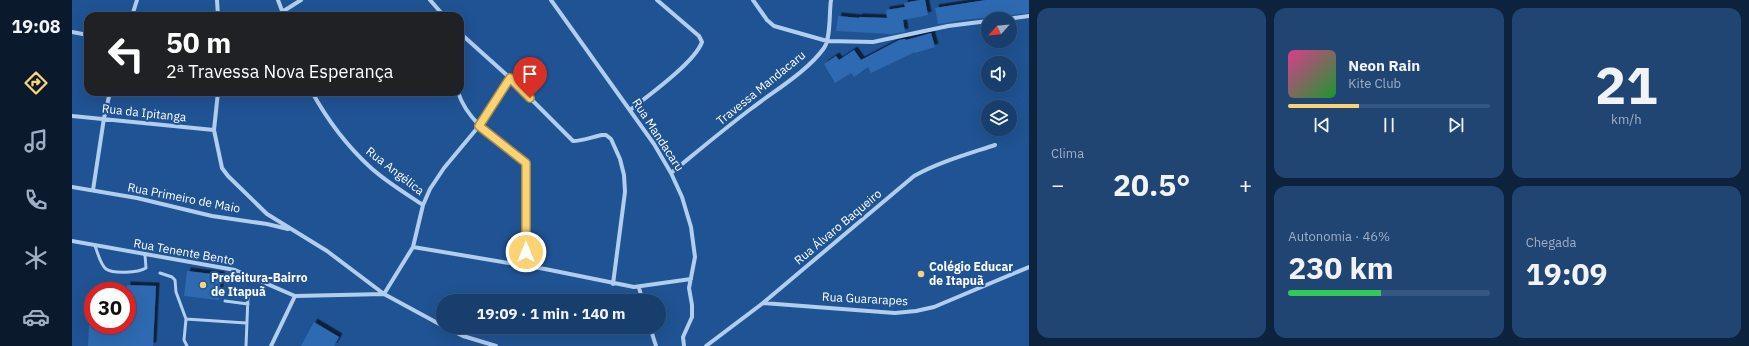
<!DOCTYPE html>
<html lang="pt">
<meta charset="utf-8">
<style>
body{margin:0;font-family:"IBM Plex Sans",sans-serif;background:#214573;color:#f1f3f6;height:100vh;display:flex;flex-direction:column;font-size:15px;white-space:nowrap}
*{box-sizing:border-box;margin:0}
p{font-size:13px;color:#9faec2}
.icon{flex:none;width:22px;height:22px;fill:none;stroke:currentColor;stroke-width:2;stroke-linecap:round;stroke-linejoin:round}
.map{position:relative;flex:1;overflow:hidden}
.sheet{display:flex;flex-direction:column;gap:8px;padding:8px;background:#0d223c;width:720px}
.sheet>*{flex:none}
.hud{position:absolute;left:12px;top:12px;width:380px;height:84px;border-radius:12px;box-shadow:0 4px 16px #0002,0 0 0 1px #365781;background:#202124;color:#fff;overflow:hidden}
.needle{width:26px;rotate:243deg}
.fabs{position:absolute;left:909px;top:12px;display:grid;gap:8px}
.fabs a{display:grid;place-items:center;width:36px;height:36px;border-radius:50%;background:#183e6e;box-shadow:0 4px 16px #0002,0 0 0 1px #365781;font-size:20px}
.speed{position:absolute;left:12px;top:282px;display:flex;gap:8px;font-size:20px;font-weight:700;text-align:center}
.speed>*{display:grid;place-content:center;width:52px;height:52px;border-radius:50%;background:#183e6e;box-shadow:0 4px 16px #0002,0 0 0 1px #365781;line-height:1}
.speed .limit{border:6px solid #d22;background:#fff;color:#111}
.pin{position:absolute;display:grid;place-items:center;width:34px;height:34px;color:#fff;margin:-41px -17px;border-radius:50% 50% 50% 0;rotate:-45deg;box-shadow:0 0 4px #0007}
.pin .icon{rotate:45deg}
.me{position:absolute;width:44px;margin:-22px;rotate:0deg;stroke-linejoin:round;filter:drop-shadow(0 0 3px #0008)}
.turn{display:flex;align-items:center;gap:14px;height:84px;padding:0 16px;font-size:18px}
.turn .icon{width:52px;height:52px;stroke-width:2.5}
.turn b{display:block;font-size:28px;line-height:34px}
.big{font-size:30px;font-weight:700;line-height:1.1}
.sheet .tile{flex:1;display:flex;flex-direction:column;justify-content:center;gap:6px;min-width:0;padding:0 14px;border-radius:12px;background:#214573}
.sheet .dial{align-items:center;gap:0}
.dial b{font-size:52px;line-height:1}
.song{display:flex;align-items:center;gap:12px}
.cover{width:48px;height:48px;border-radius:6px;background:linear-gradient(135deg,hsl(330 70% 55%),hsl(130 70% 35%))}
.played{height:4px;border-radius:2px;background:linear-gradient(90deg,#fbd373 35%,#365781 35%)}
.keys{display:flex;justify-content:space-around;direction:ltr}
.heat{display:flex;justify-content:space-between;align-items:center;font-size:22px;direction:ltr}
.charge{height:6px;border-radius:3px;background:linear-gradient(90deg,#34c759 46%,#365781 0)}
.sheet .tiles{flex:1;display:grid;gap:8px;grid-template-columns:repeat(3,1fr)}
.tile:first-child{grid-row:span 2}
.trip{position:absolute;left:364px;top:294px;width:230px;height:40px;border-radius:20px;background:#183e6e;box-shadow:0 4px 16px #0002,0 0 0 1px #365781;font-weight:700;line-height:40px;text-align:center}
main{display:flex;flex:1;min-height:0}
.dock{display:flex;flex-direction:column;width:72px;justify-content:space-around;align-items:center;background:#0a192c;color:#9faec2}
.dock .icon{width:28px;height:28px}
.dock .current{color:#fbd373}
.dock b{font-size:18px;color:#f1f3f6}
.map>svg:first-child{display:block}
.building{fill:#2f6ab1;filter:url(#shadow)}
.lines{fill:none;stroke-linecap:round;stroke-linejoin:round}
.service{stroke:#b2ceee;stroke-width:3}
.minor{stroke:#b2ceee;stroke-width:4}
.route-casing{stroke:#a3894b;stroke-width:10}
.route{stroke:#fbd373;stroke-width:7}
.poi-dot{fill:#fbd373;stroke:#205393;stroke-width:1.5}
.labels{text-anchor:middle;stroke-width:4;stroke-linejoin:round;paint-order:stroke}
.street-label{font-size:12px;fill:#fff;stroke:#205393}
.poi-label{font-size:12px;font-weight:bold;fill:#fff;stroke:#205393;text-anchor:start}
</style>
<main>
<nav class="dock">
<b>19:08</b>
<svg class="icon current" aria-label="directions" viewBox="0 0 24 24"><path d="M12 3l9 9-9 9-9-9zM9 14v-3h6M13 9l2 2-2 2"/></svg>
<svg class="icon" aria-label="music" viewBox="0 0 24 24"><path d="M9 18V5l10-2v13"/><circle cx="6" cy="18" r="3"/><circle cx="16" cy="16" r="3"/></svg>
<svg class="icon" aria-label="phone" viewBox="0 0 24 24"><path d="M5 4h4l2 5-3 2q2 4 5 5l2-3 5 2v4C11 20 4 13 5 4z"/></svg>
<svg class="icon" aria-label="climate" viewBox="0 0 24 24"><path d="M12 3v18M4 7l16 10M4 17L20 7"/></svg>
<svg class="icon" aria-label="car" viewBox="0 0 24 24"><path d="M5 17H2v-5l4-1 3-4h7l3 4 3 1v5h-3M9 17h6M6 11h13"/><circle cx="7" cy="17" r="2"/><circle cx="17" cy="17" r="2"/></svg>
</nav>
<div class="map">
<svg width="957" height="346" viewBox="0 0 957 346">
<defs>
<filter id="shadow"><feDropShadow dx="3.5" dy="-3.5" stdDeviation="0" flood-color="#0009"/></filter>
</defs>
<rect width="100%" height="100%" fill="#205393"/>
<path class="building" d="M848,0h5l3,15 -25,5 2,12 -13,2 -56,-3 2,-15 21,2v-1l28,1 -1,-8 19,-3 -1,-4z
M914,0h43v13l-67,7 -24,4 -3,-16z
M859,33l4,14 -20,6v-1l-44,21 -3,-6 -14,10 -3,-4 -16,10 -11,-19 12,-8 3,4 15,-10 7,10 38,-20 6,-1 1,1z
M115,271l34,4 -2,25 -35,-4z
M55,285l29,1 -3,60h-65l1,-21h38z
M242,322l25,15 -5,9h-33z"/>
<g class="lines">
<path class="service" d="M23,246c3,7 5,18 11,23 7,5 32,4 40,-1l-1,-13
M88,273l12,4 3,3 1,12 10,27
M153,301l23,3
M115,346l-3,-6 2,-21 60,4
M174,346l2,-50"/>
<path class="minor" d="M145,0l1,16
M206,0l6,16
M358,0l14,16
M479,0l103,144 17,29 11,24 9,30 4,30 -6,31 3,17v12l-9,20 1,9
M681,0l14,20 7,6 53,15 46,1 75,-16 40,-5
M210,12l19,-12
M60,16l5,-16
M934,19l23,-3
M0,32l16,3
M388,33l50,45 63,63c4,1 23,-5 29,-6h4l5,4 9,20 4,16 1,17 -12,92
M146,92l-4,38 8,38 6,8 39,38 60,37 57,43 59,32
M240,92c16,29 34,53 58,75 15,14 35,26 53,38
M386,92c10,32 43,51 68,71v104
M558,110c18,-14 65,-48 72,-68l-3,-6 -42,-36
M0,116l142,14
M599,173c27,-22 53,-44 81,-65 22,-17 56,-37 72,-60 7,-10 5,-35 7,-48
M0,187l65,11 75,18 55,8 21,5
M21,190l11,-72 6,-26
M0,241l163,29 60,26 89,-2
M341,247l132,22 89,18 57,-8
M567,288l4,13
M312,294l29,-47 10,-42 7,-16 14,-21 35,-42 31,-48
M691,303l132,10 21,-2 18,-4 95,-40
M373,327l18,9 33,10
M578,327l6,19
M199,346l24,-50
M634,346l57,-43 151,-127c25,-14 54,-22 81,-31"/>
</g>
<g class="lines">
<defs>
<path id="route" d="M454,252v-89l-47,-37 31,-48 20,20"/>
</defs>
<use href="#route" class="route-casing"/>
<use href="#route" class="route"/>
</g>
<g class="poi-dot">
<circle cx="849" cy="274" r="4"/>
<circle cx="131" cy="285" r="4"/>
</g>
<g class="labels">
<g class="street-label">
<text transform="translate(689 88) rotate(-39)" y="4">Travessa Mandacaru</text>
<text transform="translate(72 113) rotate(6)" y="4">Rua da Ipitanga</text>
<text transform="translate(586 135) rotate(57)" y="4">Rua Mandacaru</text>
<text transform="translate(323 171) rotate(38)" y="4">Rua Angélica</text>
<text transform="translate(112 198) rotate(11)" y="4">Rua Primeiro de Maio</text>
<text transform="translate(766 227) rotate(-40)" y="4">Rua Álvaro Baqueiro</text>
<text transform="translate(112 252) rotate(10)" y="4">Rua Tenente Bento</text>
<text transform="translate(793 299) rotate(3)" y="4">Rua Guararapes</text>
</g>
<g class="poi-label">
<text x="857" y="271">Colégio Educar<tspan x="857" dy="14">de Itapuã</tspan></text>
<text x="139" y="282">Prefeitura-Bairro<tspan x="139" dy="14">de Itapuã</tspan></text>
</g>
</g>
</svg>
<div class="fabs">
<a><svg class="needle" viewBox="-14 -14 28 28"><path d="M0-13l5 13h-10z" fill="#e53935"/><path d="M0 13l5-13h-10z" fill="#9faec2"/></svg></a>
<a><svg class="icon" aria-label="sound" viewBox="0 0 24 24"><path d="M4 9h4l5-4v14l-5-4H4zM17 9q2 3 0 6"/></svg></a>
<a><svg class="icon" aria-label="layers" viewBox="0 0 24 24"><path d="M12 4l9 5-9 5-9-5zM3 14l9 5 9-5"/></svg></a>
</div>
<div class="speed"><div class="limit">30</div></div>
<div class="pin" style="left:458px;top:98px;background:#d93025"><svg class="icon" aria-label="arrive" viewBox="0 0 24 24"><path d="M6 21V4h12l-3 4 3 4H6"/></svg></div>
<svg class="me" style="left:454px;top:252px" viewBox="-20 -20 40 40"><circle r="17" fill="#fbd373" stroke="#fff" stroke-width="3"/><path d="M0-11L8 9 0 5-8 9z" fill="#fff"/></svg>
<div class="trip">19:09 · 1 min · 140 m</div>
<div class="hud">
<div class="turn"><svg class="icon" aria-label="left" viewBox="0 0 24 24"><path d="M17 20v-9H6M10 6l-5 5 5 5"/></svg><div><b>50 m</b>2ª Travessa Nova Esperança</div></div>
</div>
</div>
<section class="sheet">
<div class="tiles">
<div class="tile"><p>Clima</p>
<div class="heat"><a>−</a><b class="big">20.5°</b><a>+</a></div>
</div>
<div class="tile">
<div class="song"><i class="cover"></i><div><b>Neon Rain</b><p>Kite Club</p></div></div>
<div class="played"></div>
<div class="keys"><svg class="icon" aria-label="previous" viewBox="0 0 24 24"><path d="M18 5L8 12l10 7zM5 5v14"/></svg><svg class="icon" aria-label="pause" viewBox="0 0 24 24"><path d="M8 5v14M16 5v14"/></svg><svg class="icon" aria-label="next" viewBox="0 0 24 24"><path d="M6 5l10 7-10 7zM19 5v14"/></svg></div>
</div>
<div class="tile dial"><b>21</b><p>km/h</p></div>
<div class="tile"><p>Autonomia · 46%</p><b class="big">230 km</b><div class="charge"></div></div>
<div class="tile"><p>Chegada</p><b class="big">19:09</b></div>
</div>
</section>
</main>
